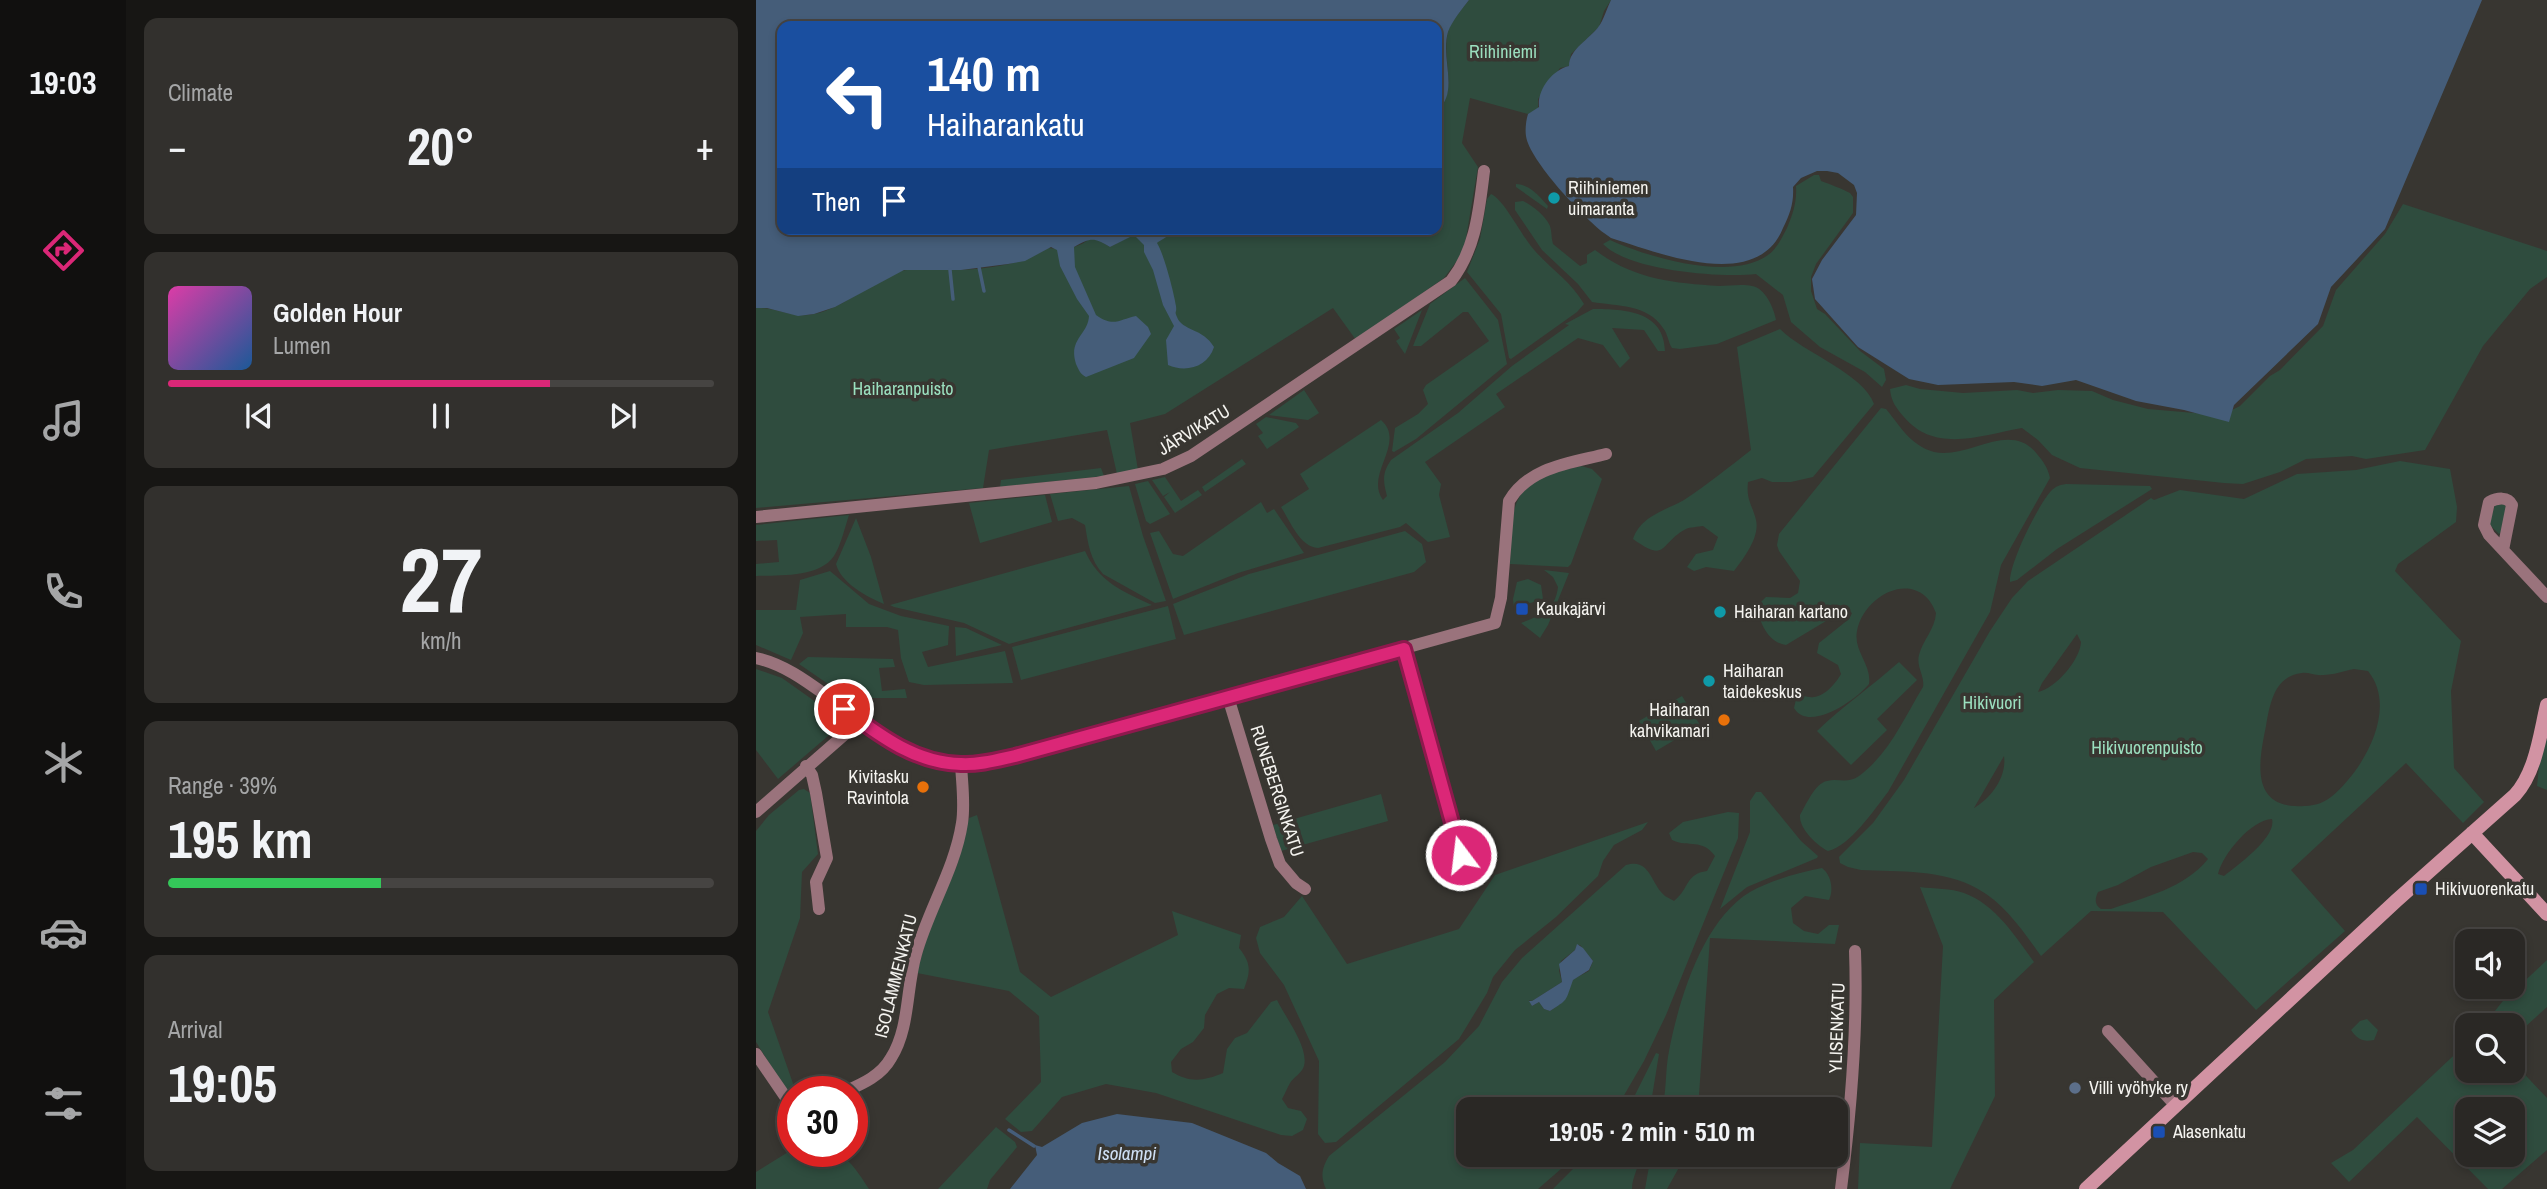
<!DOCTYPE html>
<meta charset="utf-8">
<style>
body{margin:0;font-family:"Archivo Narrow",sans-serif;background:#32302d;color:#f1f3f6;height:100vh;display:flex;flex-direction:column;font-size:26px;white-space:nowrap}
*{box-sizing:border-box;margin:0}
p{font-size:23px;color:#a5a6a7}
.icon{flex:none;width:38px;height:38px;fill:none;stroke:currentColor;stroke-width:2;stroke-linecap:round;stroke-linejoin:round}
.map{position:relative;flex:1;overflow:hidden}
.drawer{display:flex;flex-direction:column;gap:18px;padding:18px;background:#171614;width:630px}
.drawer>*{flex:none}
.hud{position:absolute;left:21px;top:21px;width:665px;height:214px;border-radius:14px;box-shadow:0 4px 10px #0003,0 0 0 2px #464442;background:#1a4fa0;color:#fff;overflow:hidden}
.fabs{position:absolute;left:1699px;top:929px;display:grid;gap:14px}
.fabs a{display:grid;place-items:center;width:70px;height:70px;border-radius:14px;background:#2a2825;box-shadow:0 4px 10px #0003,0 0 0 2px #464442;font-size:35px}
.speed{position:absolute;left:21px;top:1076px;display:flex;gap:14px;font-size:35px;font-weight:700;text-align:center}
.speed>*{display:grid;place-content:center;width:91px;height:91px;border-radius:50%;background:#2a2825;box-shadow:0 4px 10px #0003,0 0 0 2px #464442;line-height:1}
.speed .limit{border:10px solid #d22;background:#fff;color:#111}
.pin{position:absolute;display:grid;place-items:center;width:60px;height:60px;color:#fff;margin:-30px;border:4px solid #fff;border-radius:50%;box-shadow:0 2px 7px #0007}
.me{position:absolute;width:77px;margin:-38px;rotate:345deg;stroke-linejoin:round;filter:drop-shadow(0 0 5px #0008)}
.turn{display:flex;align-items:center;gap:24px;height:147px;padding:0 35px;font-size:32px}
.turn .icon{width:91px;height:91px;stroke-width:2.5}
.turn b{display:block;font-size:49px;line-height:60px}
.then{display:flex;align-items:center;height:66px;padding:0 35px;background:#0003;gap:14px;font-size:26px}
.big{font-size:52px;font-weight:800;line-height:1.1}
.drawer .tile{flex:1;display:flex;flex-direction:column;justify-content:center;gap:10px;min-width:0;padding:0 24px;border-radius:14px;background:#32302d}
.drawer .dial{align-items:center;gap:0}
.dial b{font-size:91px;line-height:1}
.song{display:flex;align-items:center;gap:21px}
.cover{width:84px;height:84px;border-radius:10px;background:linear-gradient(135deg,hsl(320 70% 55%),hsl(210 70% 35%))}
.played{height:7px;border-radius:4px;background:linear-gradient(90deg,#db2777 70%,#464442 70%)}
.keys{display:flex;justify-content:space-around;direction:ltr}
.heat{display:flex;justify-content:space-between;align-items:center;font-size:38px;direction:ltr}
.charge{height:10px;border-radius:5px;background:linear-gradient(90deg,#34c759 39%,#464442 0)}
.trip{position:absolute;left:700px;top:1097px;width:392px;height:70px;border-radius:14px;background:#2a2825;box-shadow:0 4px 10px #0003,0 0 0 2px #464442;font-weight:800;line-height:70px;text-align:center}
main{display:flex;flex:1;min-height:0}
.dock{display:flex;flex-direction:column;width:126px;justify-content:space-around;align-items:center;background:#11100f;color:#a5a6a7}
.dock .icon{width:49px;height:49px}
.dock .current{color:#db2777}
.dock b{font-size:32px;color:#f1f3f6}
.map>svg:first-child{display:block}
.green{fill:#2f4c3e;fill-rule:evenodd}
.water{fill:#455d79}
.lines{fill:none;stroke-linecap:round;stroke-linejoin:round}
.stream{stroke:#455d79;stroke-width:3.5}
.street{stroke:#9a737c;stroke-width:12}
.secondary{stroke:#d293a3;stroke-width:14}
.route-casing{stroke:#8e194d;stroke-width:18}
.route{stroke:#db2777;stroke-width:12}
.culture-dot{fill:#0f9aa8;stroke:#383631;stroke-width:2.5}
.transit-dot{fill:#1a4fb4;stroke:#383631;stroke-width:2.5}
.food-dot{fill:#e8710a;stroke:#383631;stroke-width:2.5}
.service-dot{fill:#5c6f8a;stroke:#383631;stroke-width:2.5}
.labels{text-anchor:middle;stroke-width:7;stroke-linejoin:round;paint-order:stroke}
.park-label{font-size:18px;fill:#9be0bf;stroke:#383631}
.poi-label{font-size:18px;fill:#f5f4f0;stroke:#383631;text-anchor:start}
.street-label{font-size:18px;fill:#f5f4f0;stroke:#383631}
.water-label{font-size:19px;font-style:italic;fill:#cfe0f5;stroke:#383631}
</style>
<main>
<nav class="dock">
<b>19:03</b>
<svg class="icon current" aria-label="directions" viewBox="0 0 24 24"><path d="M12 3l9 9-9 9-9-9zM9 14v-3h6M13 9l2 2-2 2"/></svg>
<svg class="icon" aria-label="music" viewBox="0 0 24 24"><path d="M9 18V5l10-2v13"/><circle cx="6" cy="18" r="3"/><circle cx="16" cy="16" r="3"/></svg>
<svg class="icon" aria-label="phone" viewBox="0 0 24 24"><path d="M5 4h4l2 5-3 2q2 4 5 5l2-3 5 2v4C11 20 4 13 5 4z"/></svg>
<svg class="icon" aria-label="climate" viewBox="0 0 24 24"><path d="M12 3v18M4 7l16 10M4 17L20 7"/></svg>
<svg class="icon" aria-label="car" viewBox="0 0 24 24"><path d="M5 17H2v-5l4-1 3-4h7l3 4 3 1v5h-3M9 17h6M6 11h13"/><circle cx="7" cy="17" r="2"/><circle cx="17" cy="17" r="2"/></svg>
<svg class="icon" aria-label="filters" viewBox="0 0 24 24"><path d="M4 7h16M4 17h16"/><circle cx="9" cy="7" r="2"/><circle cx="15" cy="17" r="2"/></svg>
</nav>
<section class="drawer">
<div class="tile"><p>Climate</p>
<div class="heat"><a>−</a><b class="big">20°</b><a>+</a></div>
</div>
<div class="tile">
<div class="song"><i class="cover"></i><div><b>Golden Hour</b><p>Lumen</p></div></div>
<div class="played"></div>
<div class="keys"><svg class="icon" aria-label="previous" viewBox="0 0 24 24"><path d="M18 5L8 12l10 7zM5 5v14"/></svg><svg class="icon" aria-label="pause" viewBox="0 0 24 24"><path d="M8 5v14M16 5v14"/></svg><svg class="icon" aria-label="next" viewBox="0 0 24 24"><path d="M6 5l10 7-10 7zM19 5v14"/></svg></div>
</div>
<div class="tile dial"><b>27</b><p>km/h</p></div>
<div class="tile"><p>Range · 39%</p><b class="big">195 km</b><div class="charge"></div></div>
<div class="tile"><p>Arrival</p><b class="big">19:05</b></div>
</section>
<div class="map">
<svg width="1791" height="1189" viewBox="0 0 1791 1189">
<rect width="100%" height="100%" fill="#383631"/>
<path class="green" d="M713,0h142l-7,11 -5,16 -28,27 -2,12 -9,2 -22,31v10l-10,5 -58,-16 -8,45 16,24 -13,77 -6,14 -15,20 -88,62 -23,-32 -168,106 -35,9 8,47 -21,4 -10,-44 -118,20 -6,38 -227,20v-200c20,-1 38,11 58,6 32,-6 56,-34 87,-43 14,-3 29,-2 43,-1 35,0 74,-3 104,-22 13,2 30,1 41,-9h8l13,8 22,-12 8,4 43,-10h254v-118c22,-20 4,-53 11,-79 3,-11 14,-23 21,-32z
M1058,175h5l2,6c11,4 19,7 29,12l3,4v16l-37,51 -5,13v14l6,18 8,5 35,37 24,18 2,11 -4,7 -17,-15 -45,-25 -29,-25 -8,-27 -27,-21c-35,4 -127,-3 -153,-30l7,-4c37,17 121,42 158,15 9,-6 14,-18 19,-27 6,-14 10,-26 9,-42z
M760,184c15,1 23,12 32,22l-1,3 -31,-22z
M735,194c11,4 28,36 37,48 16,23 42,37 56,62l-7,8 -66,47 -2,-1 -8,-44 -34,-42 13,-33 7,-40z
M767,201c10,5 22,14 27,25 2,6 1,12 3,18l27,22 7,-3v-8l8,-5c38,29 77,33 124,36 10,0 23,-2 33,0 13,2 22,22 24,34l-59,24 -37,5 -8,-1c-4,-6 -4,-14 -9,-20 -15,-24 -47,-22 -71,-26l-14,-18 -36,-34 -27,-40v-8z
M1647,204l144,47v26l-17,12 -47,57 -58,104 -59,9 -14,-3 -46,3 -26,13 -37,12 -19,-1 -144,-15 -28,-13 -14,-15 -16,-12c-40,7 -87,26 -118,-11 -8,-9 -13,-16 -14,-28l16,-4 14,4 43,4 54,-3 16,3 25,-3 34,1 21,9 35,9 58,5 24,-3 10,-5 30,-30 10,-6 43,-44 13,-36 49,-56z
M709,278l33,42 9,44 -91,75 -22,13 -2,-1 3,-23 23,-14 10,-10 -5,-14 3,-5 63,-44 -21,-29h-5l-42,34h-8l17,-42z
M837,309c32,0 71,2 72,42h-7l-14,-21 -32,-2 18,30 -10,10 -17,-23 -25,-7 -82,56 9,13 -80,55 16,22 -2,11 11,42 -22,5 -22,-19 -6,4 -82,21c-18,-1 -28,-27 -37,-41l28,-18 -9,-15 81,-54c26,23 -17,54 2,80l4,-4c-4,-15 -5,-23 4,-36l67,-47 54,-47 57,-41 -4,-1z
M666,310l-17,44 -9,-13 4,-3 -6,-9z
M1024,329c24,24 84,45 94,75l-61,73 -22,5h-19l-10,-4 -14,4c-2,18 4,22 8,38 4,17 -12,38 -22,51l-28,-4 -12,4 -7,-4 9,-13 17,-4 5,-13 -15,-11c-5,1 -13,1 -17,3 -27,14 -18,35 -53,10 8,-23 31,-28 51,-39 23,-15 45,-33 67,-50l-14,-103z
M548,390l15,23 -11,7 -39,-5z
M1125,408l5,1c15,18 24,36 48,43 34,8 76,-33 103,2 6,7 11,14 13,24l-49,87 -11,47 -102,180c-14,18 -38,54 -60,59 -11,-6 -29,-22 -28,-36 6,-10 15,-32 27,-34 11,-3 21,3 32,-5 30,-22 45,-58 64,-89 2,-11 -7,-20 -4,-32 4,-15 16,-26 17,-42 -17,-46 -72,-20 -79,18 -4,20 15,34 12,53 -13,16 -60,49 -75,24l3,-13c5,0 11,3 17,2 11,-1 22,-14 27,-23l-3,-9 -21,-12 2,-10 30,-24 3,-6 -6,-4 -60,36c-18,-2 -28,-24 -28,-40l8,-8 24,1 8,-5 2,-12 -21,-30 -2,-6 2,-11z
M510,417l30,6 3,4 -32,22 -9,-13 5,-3 -7,-9z
M486,459l4,5 -41,28 -3,-5z
M1644,461l50,8 7,38 -1,15 -58,42 -3,7 66,70 -10,50 3,77 30,34 -21,21 -57,-60 -115,107 54,61 -89,79 -93,-98 -72,-1 -50,45c-18,-25 -36,-52 -63,-67 -34,-20 -80,-17 -117,-19l-13,-3 -8,-4 -1,-6 34,-34 31,-43 86,-149 22,-33 16,-17 123,-83 3,2 26,-10 64,9 53,-25 59,-4zM1321,634l4,8c-1,18 -25,46 -43,50l4,-9zM1598,669l14,2c31,38 -5,100 -37,126 -10,8 -23,10 -36,9 -46,-2 -35,-50 -29,-80 4,-22 8,-50 36,-53 6,-1 14,3 21,2 10,0 21,-4 31,-6zM1248,756c3,21 -13,42 -30,52zM1516,819c5,18 -34,46 -48,57l-6,-2c5,-20 33,-54 54,-55zM1437,852l9,1 6,6c-23,29 -63,38 -97,50h-10c-7,-5 -6,-10 -3,-17l20,-7 33,-18z
M825,466l11,3 10,10 -31,85 -3,3 -58,-3c2,-34 -4,-65 28,-86 11,-7 30,-8 43,-12z
M345,468l3,8 -104,11 1,-7z
M409,477l16,24 17,-11 4,5 -27,18 -11,-16 6,-5 -7,4 -11,-16z
M392,481l22,33 -20,10 -4,-3 -11,-37z
M1310,484l84,2 2,3 -95,60 -40,31 -7,2c-1,-18 28,-77 41,-91 5,-5 9,-6 15,-7z
M373,486l14,50 23,65 -11,2 -52,-29c-13,-14 -15,-31 -18,-49l-13,-7 -14,3 -8,-27z
M289,495l7,27 -72,21 -11,-40z
M505,502l6,11 7,-4 30,44 -66,20 -65,26 -23,-66 9,-2 14,23 10,2z
M1747,504l4,3 -5,25 -3,2 -10,-10 6,-19z
M93,515c-4,12 -8,30 -15,41 -15,22 -55,19 -78,20v-12l23,-2 -2,-22 -21,1v-16z
M100,518l15,39 13,47c-17,-7 -43,-21 -48,-40z
M649,531l17,13 4,18 -12,10 -230,63 -11,-31 76,-30z
M329,551c14,31 37,40 67,54l-143,39 -45,-21 -70,-16 -4,-2z
M788,570l25,3 -21,52 -8,13 -19,-15c20,-8 34,-12 37,-36l-5,-10z
M74,571l39,33 32,12 48,10 -1,19 -26,7 6,15 77,-16 8,32 -89,2 -15,-3 -8,-24 -3,-28 -11,-3h-41v-13l-46,3 3,16 -12,27 -35,-15v-35h40l4,-30z
M772,579l13,6 2,14 -29,9 -1,-9 4,-17z
M412,606l8,33 -155,41 -9,-33z
M199,627l11,1 36,17 -46,11z
M52,657l85,2 2,8 -16,1 3,23 23,-2 2,9h-37l-1,14 -70,-48z
M1143,662l18,18 -40,39 10,11 -36,35 -34,-34c26,-25 55,-45 82,-69z
M0,669l26,9 55,39 -2,13 -57,49 -22,-29z
M926,696l18,29 -44,26 -17,-30z
M1791,734v56l-10,-4 2,-20z
M48,789l6,4 8,61 -16,18 -2,46 -32,94 28,80h-3l-2,6 -35,-56v-211l13,-16 30,-25z
M1000,792h5l40,49 17,15 -1,2 -70,29 -27,22 30,-77v-31z
M625,794l7,27 -107,30 -8,-26z
M972,812l11,1 -1,25 -72,177 -22,46 -28,48 -148,1v45h109l-39,34h-212c-6,-13 -4,-21 3,-33l116,-94 34,-36 23,-44 20,-24 104,-93c24,-7 24,17 38,30 0,1 9,5 10,6 16,-13 11,-27 33,-30l8,-15c-13,-18 -26,-8 -43,-16l-3,-7 14,-11zM821,945h3l13,16 -4,10 -17,9c-5,19 -7,21 -22,31l-6,-2 -5,-7 -7,4 -3,-6 3,1 30,-19 -3,-11 2,-10 14,-11z
M221,815l43,157 31,25 127,-62 -6,-24 69,24 -2,13c12,15 12,23 5,41l-15,-1 -12,6 -12,21 -1,13 -11,14 -12,7 -10,13 1,10c18,11 32,9 51,1l4,-24 8,-11 12,-5 24,-31 6,-2c8,17 32,47 27,66 -2,7 -10,11 -14,17 -3,5 -5,11 -8,16l6,9 13,3 6,8 -4,11 -11,6 -11,-1 -125,-42 -50,-9 -44,13 -30,34 -11,1 -16,-13 36,-37 -2,-66 -30,-25 -92,-18 11,-41 29,-67 12,-47z
M892,822l-6,8 -28,15 -11,16 -5,15 -42,41 -41,33 -22,27 -6,16 -28,46 -123,103 -11,1 -7,-9 1,-73 -35,-76 -24,-32 -4,-15 4,-11 24,-10 18,-21 45,68 112,-35 36,-54z
M1066,868c9,7 12,21 7,32l-24,-4 -14,12 2,15 11,8 14,3 11,-9h10l-4,19 -125,-6 -12,171h-36c5,-19 3,-39 7,-58 10,-52 34,-131 81,-159 21,-12 48,-19 72,-24z
M1164,887c14,2 31,1 44,6 32,12 51,43 70,69l-40,38 1,96 -45,93h-92l2,-46 72,4 11,-201z
M1791,960v47l-34,31v-12l-29,-1 18,-23z
M1611,1019l11,11 -4,10c-11,2 -16,0 -23,-10l9,-9z
M1711,1043l1,28h45v-9l34,36v52l-45,39h-14l-71,-72 -68,65 -18,-19 22,-13zM1712,1110h45v45h-45z
M900,1053l3,1 -9,55h-22z
M240,1127l19,15 2,5 -27,33 -3,9h-49z
M37,1149v3c47,0 49,-5 76,37h-113v-17z
M831,1155h54c-2,12 -9,22 -9,34h-79z
M895,1155h35l-19,34h-22z"/>
<path class="water" d="M0,0h713c-7,9 -17,21 -21,32 -8,27 12,59 -11,79v-85h-655v203h401c-6,1 -22,11 -26,14 7,11 17,50 19,63 1,8 -2,4 1,11 5,14 26,11 37,30 -6,20 -28,26 -46,18l-2,-25 8,-14 -11,-21 -10,-35 -9,-18v-7l-10,-10 -24,12c-17,-10 -19,-9 -36,0l1,20 21,48c18,13 24,4 40,1l12,11 3,7 -17,24 -48,19c-6,-3 -7,-7 -10,-13 -8,-25 12,-29 13,-48l-12,-17 -17,-33 -3,-16 -6,-3 -26,14 -17,3 -47,6h-57l-69,37 -21,7 -16,2 -31,-8h-11z
M855,0h871l-97,229 -54,58 -13,37 -84,81 -5,17 -45,-12 -48,-9 -60,-21 -34,6 -28,-4 -76,3 -29,-6 -51,-32 -43,-48 -3,-20 10,-19 34,-45 1,-22 -3,-8 -16,-12 -11,-2h-10l-16,7 -8,9c1,16 -3,27 -10,41 -26,65 -124,25 -172,10l-7,-5c-20,-15 -75,-73 -78,-97 -1,-6 0,-16 2,-22l11,-7c-2,-17 13,-37 30,-41 0,-17 21,-27 30,-40 4,-5 8,-18 12,-26z
M821,944l6,4 10,13 -4,9 -16,10c-8,23 -5,19 -23,31l-6,-2 -5,-7 -7,4 -3,-5h3l30,-19 -3,-18 16,-14z
M361,1114l75,9 74,30 12,10 22,13 6,13h-296l27,-34 -2,-10 7,2 40,-24z"/>
<g class="lines">
<path class="stream" d="M223,267l5,24
M194,270l3,29
M253,1130l25,16"/>
<path class="street" d="M0,517l340,-34 67,-14 28,-13 260,-175c25,-32 28,-71 33,-110
M1747,550l9,-45c-4,-9 -15,-7 -23,-3l-5,23 5,10 58,62
M648,649l57,206
M0,658c27,6 49,22 71,38 40,30 81,67 134,68 18,1 36,-4 54,-8l480,-133 6,-25 8,-97c20,-34 61,-38 97,-47
M472,697l43,142 9,25 16,19 9,6
M50,766l6,9 4,18 11,65 -11,24 3,27
M0,812l104,-91
M1352,1031l68,75
M0,1054l37,54
M88,1092c18,-8 37,-16 47,-34 19,-30 15,-70 25,-104 12,-44 39,-85 46,-131 3,-19 0,-39 -1,-59
M1085,1189c10,-79 17,-158 14,-238"/>
<path class="secondary" d="M1716,833l75,81
M1330,1189l311,-289 118,-105c21,-23 25,-61 32,-90"/>
</g>
<g class="lines">
<defs>
<path id="route" d="M88,709c35,26 71,54 117,55 18,1 36,-4 54,-8l389,-107 57,206"/>
</defs>
<use href="#route" class="route-casing"/>
<use href="#route" class="route"/>
</g>
<g class="culture-dot">
<circle cx="798" cy="198" r="7"/>
<circle cx="964" cy="612" r="7"/>
<circle cx="953" cy="681" r="7"/>
</g>
<g class="transit-dot">
<rect x="759" y="602" width="14" height="14" rx="3.5"/>
<rect x="1658" y="882" width="14" height="14" rx="3.5"/>
<rect x="1396" y="1125" width="14" height="14" rx="3.5"/>
</g>
<g class="food-dot">
<circle cx="968" cy="720" r="7"/>
<circle cx="167" cy="787" r="7"/>
</g>
<circle class="service-dot" cx="1319" cy="1088" r="7"/>
<g class="labels">
<g class="park-label">
<text x="747" y="58">Riihiniemi</text>
<text x="147" y="395">Haiharanpuisto</text>
<text x="1236" y="709">Hikivuori</text>
<text x="1391" y="754">Hikivuorenpuisto</text>
</g>
<g class="poi-label">
<text x="812" y="194">Riihiniemen<tspan x="812" dy="21">uimaranta</tspan></text>
<text x="780" y="615">Kaukajärvi</text>
<text x="978" y="618">Haiharan kartano</text>
<text x="967" y="677">Haiharan<tspan x="967" dy="21">taidekeskus</tspan></text>
<text x="954" y="716" text-anchor="end">Haiharan<tspan x="954" dy="21">kahvikamari</tspan></text>
<text x="153" y="783" text-anchor="end">Kivitasku<tspan x="153" dy="21">Ravintola</tspan></text>
<text x="1679" y="895">Hikivuorenkatu</text>
<text x="1333" y="1094">Villi vyöhyke ry</text>
<text x="1417" y="1138">Alasenkatu</text>
</g>
<g class="street-label">
<text transform="translate(438 430) rotate(-31)" y="6">JÄRVIKATU</text>
<text transform="translate(521 791) rotate(72)" y="6">RUNEBERGINKATU</text>
<text transform="translate(140 976) rotate(-76)" y="6">ISOLAMMENKATU</text>
<text transform="translate(1081 1028) rotate(-88)" y="6">YLISENKATU</text>
</g>
<g class="water-label">
<text x="371" y="1160">Isolampi</text>
</g>
</g>
</svg>
<div class="fabs">
<a><svg class="icon" aria-label="sound" viewBox="0 0 24 24"><path d="M4 9h4l5-4v14l-5-4H4zM17 9q2 3 0 6"/></svg></a>
<a><svg class="icon" aria-label="search" viewBox="0 0 24 24"><circle cx="10" cy="10" r="6"/><path d="M15 15l6 6"/></svg></a>
<a><svg class="icon" aria-label="layers" viewBox="0 0 24 24"><path d="M12 4l9 5-9 5-9-5zM3 14l9 5 9-5"/></svg></a>
</div>
<div class="speed"><div class="limit">30</div></div>
<div class="pin" style="left:88px;top:709px;background:#d93025"><svg class="icon" aria-label="arrive" viewBox="0 0 24 24"><path d="M6 21V4h12l-3 4 3 4H6"/></svg></div>
<svg class="me" style="left:705px;top:855px" viewBox="-20 -20 40 40"><circle r="17" fill="#db2777" stroke="#fff" stroke-width="3"/><path d="M0-11L8 9 0 5-8 9z" fill="#fff"/></svg>
<div class="trip">19:05 · 2 min · 510 m</div>
<div class="hud">
<div class="turn"><svg class="icon" aria-label="left" viewBox="0 0 24 24"><path d="M17 20v-9H6M10 6l-5 5 5 5"/></svg><div><b>140 m</b>Haiharankatu</div></div>
<div class="then">Then<svg class="icon" aria-label="arrive" viewBox="0 0 24 24"><path d="M6 21V4h12l-3 4 3 4H6"/></svg></div>
</div>
</div>
</main>
